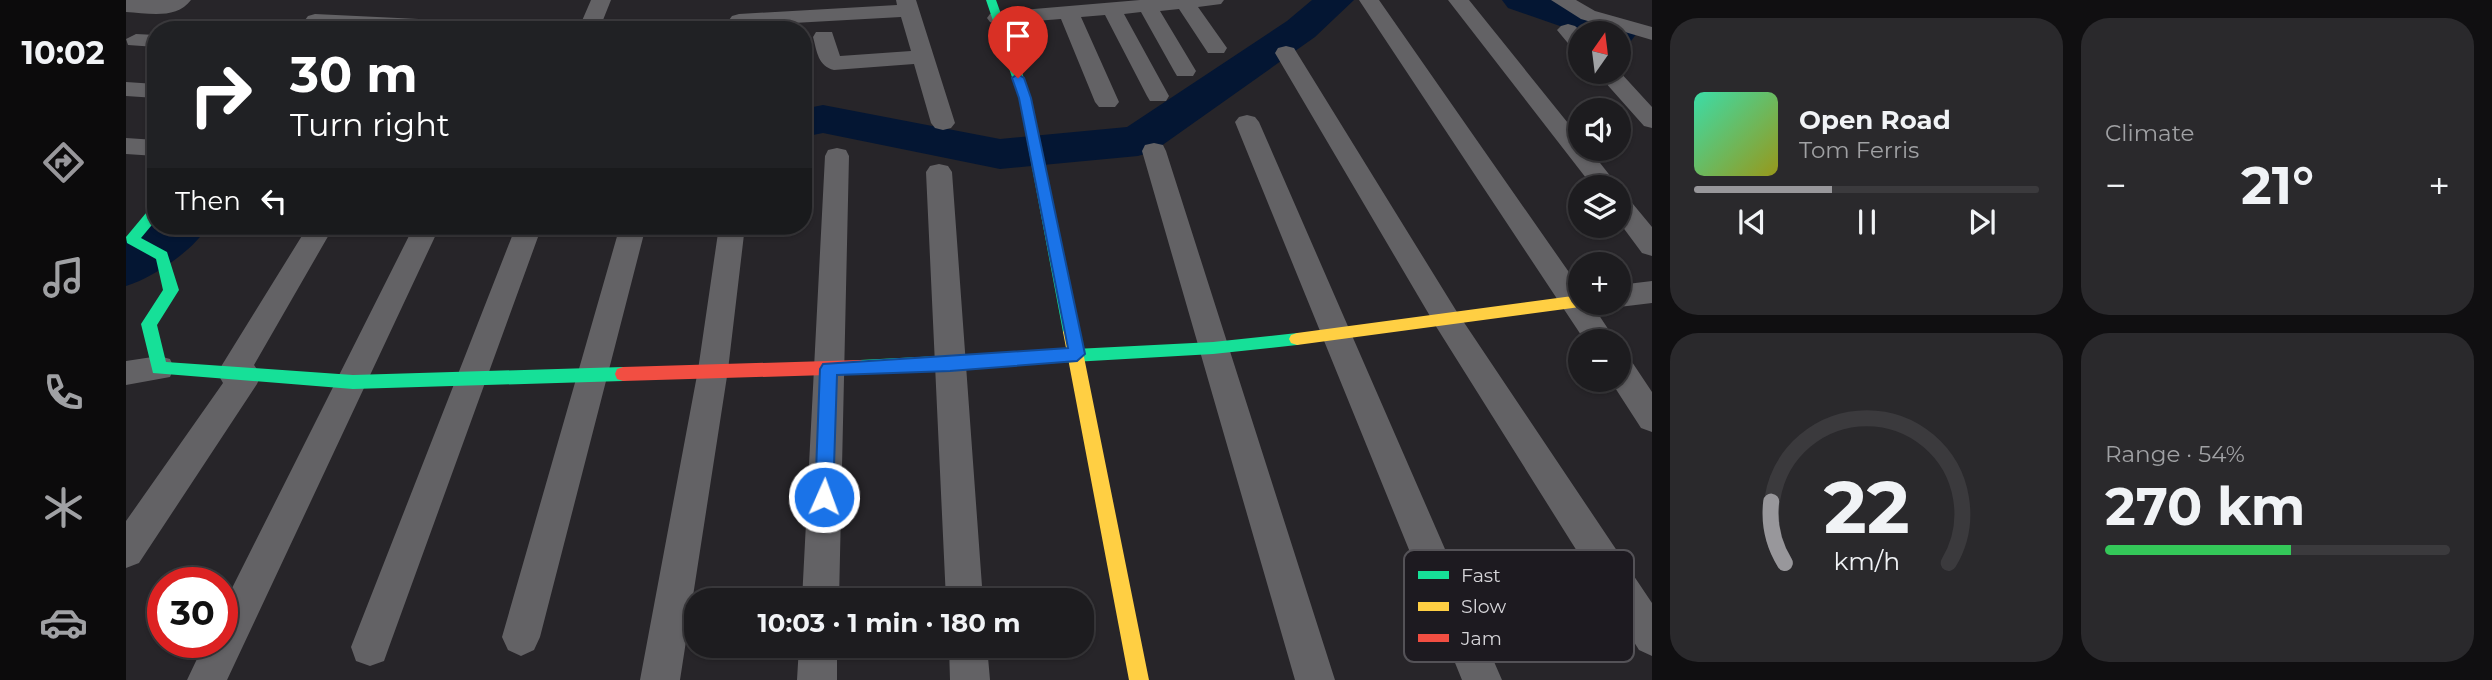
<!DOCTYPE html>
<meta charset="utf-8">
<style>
body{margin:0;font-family:Montserrat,sans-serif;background:#2a292c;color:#f1f3f6;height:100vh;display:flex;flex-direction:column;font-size:26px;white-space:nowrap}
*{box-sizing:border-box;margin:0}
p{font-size:23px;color:#a0a1a4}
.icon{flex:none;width:38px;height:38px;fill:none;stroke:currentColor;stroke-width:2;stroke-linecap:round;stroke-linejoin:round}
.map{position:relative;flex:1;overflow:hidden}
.drawer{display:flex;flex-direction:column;gap:18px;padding:18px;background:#100f11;width:840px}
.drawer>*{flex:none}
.top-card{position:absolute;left:21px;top:21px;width:665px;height:214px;border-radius:28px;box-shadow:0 2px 5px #0004,0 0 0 2px #3b3a3d;background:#202124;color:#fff;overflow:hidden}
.needle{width:46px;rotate:14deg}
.tools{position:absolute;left:1442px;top:21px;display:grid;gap:14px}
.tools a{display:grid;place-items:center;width:63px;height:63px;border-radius:50%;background:#1d1c1f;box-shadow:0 2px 5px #0004,0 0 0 2px #3b3a3d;font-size:35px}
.speed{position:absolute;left:21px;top:567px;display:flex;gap:14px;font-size:35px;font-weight:700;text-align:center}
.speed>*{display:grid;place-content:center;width:91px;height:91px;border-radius:50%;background:#1d1c1f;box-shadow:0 2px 5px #0004,0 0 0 2px #3b3a3d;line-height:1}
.speed .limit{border:10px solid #d22;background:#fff;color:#111}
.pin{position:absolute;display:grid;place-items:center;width:60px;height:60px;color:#fff;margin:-72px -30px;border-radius:50% 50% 50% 0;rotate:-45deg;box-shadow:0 0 7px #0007}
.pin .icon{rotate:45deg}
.me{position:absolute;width:77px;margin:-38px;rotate:2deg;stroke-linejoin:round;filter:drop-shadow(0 0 5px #0008)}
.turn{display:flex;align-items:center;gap:24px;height:147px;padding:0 28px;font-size:32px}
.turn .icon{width:91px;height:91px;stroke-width:2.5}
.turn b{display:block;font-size:49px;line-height:60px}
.then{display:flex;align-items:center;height:66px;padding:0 28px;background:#0003;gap:14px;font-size:26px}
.big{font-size:52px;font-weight:700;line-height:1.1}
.drawer .card{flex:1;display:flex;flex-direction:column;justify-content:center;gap:10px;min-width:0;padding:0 24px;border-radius:28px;background:#2a292c}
.drawer .dial{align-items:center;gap:0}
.dial svg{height:182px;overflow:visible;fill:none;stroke:#3b3a3d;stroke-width:7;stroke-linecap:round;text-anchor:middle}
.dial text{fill:#f1f3f6;stroke:none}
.song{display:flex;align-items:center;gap:21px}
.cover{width:84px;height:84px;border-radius:10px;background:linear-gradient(135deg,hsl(160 70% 55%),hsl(60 70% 35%))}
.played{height:7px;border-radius:4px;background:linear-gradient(90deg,#98979b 40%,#3b3a3d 40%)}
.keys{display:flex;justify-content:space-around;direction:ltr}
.heat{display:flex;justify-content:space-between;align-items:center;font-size:38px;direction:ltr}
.charge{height:10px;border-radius:5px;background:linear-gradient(90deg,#34c759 54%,#3b3a3d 0)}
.drawer .tiles{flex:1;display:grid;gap:18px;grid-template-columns:repeat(2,1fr)}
.trip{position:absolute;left:558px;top:588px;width:410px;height:70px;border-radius:28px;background:#1d1c1f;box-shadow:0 2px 5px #0004,0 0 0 2px #3b3a3d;font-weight:700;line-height:70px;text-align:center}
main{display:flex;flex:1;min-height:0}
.menu{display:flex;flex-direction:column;width:126px;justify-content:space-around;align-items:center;background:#0c0b0c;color:#a0a1a4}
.menu .icon{width:49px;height:49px}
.menu .active{color:#98979b}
.menu b{font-size:32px;color:#f1f3f6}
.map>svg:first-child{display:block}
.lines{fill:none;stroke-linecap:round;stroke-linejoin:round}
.river{fill:#041633;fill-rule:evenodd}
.street{fill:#636265;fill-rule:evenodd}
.fast{fill:#16e098;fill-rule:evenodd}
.slow{fill:#ffcf43;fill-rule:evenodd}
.jam{fill:#f24e42;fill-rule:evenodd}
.route{fill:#1a73e8;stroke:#114b97;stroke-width:2}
.key{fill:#1d1a20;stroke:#545257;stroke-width:2}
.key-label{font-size:19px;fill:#d5d4d8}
</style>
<main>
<nav class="menu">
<b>10:02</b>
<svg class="icon active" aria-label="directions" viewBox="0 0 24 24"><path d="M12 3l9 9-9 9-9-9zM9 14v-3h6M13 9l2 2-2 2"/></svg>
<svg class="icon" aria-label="music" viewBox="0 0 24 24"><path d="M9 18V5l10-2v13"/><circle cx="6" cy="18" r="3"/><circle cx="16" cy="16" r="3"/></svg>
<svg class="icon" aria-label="phone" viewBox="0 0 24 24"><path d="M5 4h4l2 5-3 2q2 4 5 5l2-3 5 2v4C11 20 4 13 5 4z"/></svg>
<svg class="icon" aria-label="climate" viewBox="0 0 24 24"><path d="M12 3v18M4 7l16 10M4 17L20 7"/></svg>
<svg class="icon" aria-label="car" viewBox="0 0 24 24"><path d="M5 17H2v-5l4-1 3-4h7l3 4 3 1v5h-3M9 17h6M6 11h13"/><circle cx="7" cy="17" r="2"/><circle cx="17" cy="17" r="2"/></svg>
</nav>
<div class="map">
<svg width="1526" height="680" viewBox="0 0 1526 680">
<rect width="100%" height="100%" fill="#272529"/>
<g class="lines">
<path class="river" d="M1186,0h42l-39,37 -161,114 -16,5 -138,13 -177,-36 -20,4v-28l20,-4 177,34 127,-12 160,-106z
M1376,0h56l73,25 6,8 -6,8 -12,3v-11h-39l-72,-25z
M30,220v6h52c-14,24 -55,52 -82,60v-45z"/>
<path class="street" d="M0,0h65c-15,20 -43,13 -65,12z
M465,0h20l-12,30h-21z
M770,0h20l39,123 -4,5 -8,2 -8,-2 -4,-5 -17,-59 -80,6c-16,-4 -17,-18 -21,-33l3,-5h16l8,24 71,-5 -10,-34 -162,9 -7,-2 -3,-4 3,-4 7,-2 158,-9z
M1014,0h84l-3,4 -23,3 29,41 -3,5h-16l-29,-44 -19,2 36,60 -3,5h-16l-3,-5 -33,-59 -17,2 45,82 -3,5h-16l-3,-5 -42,-81 -24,2 38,85 -4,5h-16l-4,-5 -34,-83 -64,5 -7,-2 -3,-4 3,-4 7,-2z
M1233,0h20l201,288v15h11l25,38h-31z
M1322,0h21l111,138v11h9l30,38h-26z
M1425,0h25l19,11 57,16v13l-71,-21z
M189,14l145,7 7,2 3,4 -1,3h-82l-79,-6 -3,-4 3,-4z
M1442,24l7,2 8,7h-3v16l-8,-1 -15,-18 4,-4z
M10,34l20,1v12l-28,-2 -2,-6z
M1160,46l8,2 3,5 160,259 195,291v53l-13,-6 -202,-322 -162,-275 3,-5z
M1493,71l33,36v21l-8,-2 -48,-54z
M0,82l30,2v14l-30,-2z
M1121,115l8,2 4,5 243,558h-40l-227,-558 4,-5z
M0,138l30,2v16l-30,-2z
M1028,143l9,2 3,6 169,529h-40l-153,-529 3,-6z
M711,148l9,2 3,6 -10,444h-37l23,-444 3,-6z
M813,164l9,2 4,6 31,428h-37l-20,-428 4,-6z
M1493,195l9,3 24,29v29l-10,-3 -23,-31z
M182,226h26l-80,139 7,10 -4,9 -118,179 -13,5v-47l97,-138 -5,-9 4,-9z
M288,226h26l-213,454h-40l18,-38h17v-34z
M390,226h26l-153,421 -5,14 -14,5 -14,-5 -5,-14z
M494,226h26l-106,411 -6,13 -13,6 -13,-6 -6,-13z
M593,226h26l-17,144 -48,310h-40l58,-310z
M1526,281v22l-33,4 -11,-4h11v-18z
M33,356l11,3 4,9 -4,9 -44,8v-24z
M1493,356l11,3 22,33v40l-11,-4 -31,-48h9z
M673,646h38v34h-40z
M823,646h38l3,34h-40z"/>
<path class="fast" d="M860,0h10l35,98 48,234 -2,4h-12l-2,-4 -44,-234z
M30,205v15l-15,18 26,14 12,38 -22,35 9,37 187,13 270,-8 6,2 2,5 -2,5 -6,2 -270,8 -200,-16 -12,-49 22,-34 -7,-31 -29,-16 -1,-6 25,-30z
M1171,333l6,2 2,4 -2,4 -6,2 -84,9 -353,20 -6,-2 -2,-5 2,-5 6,-2 353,-18z"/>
<path class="slow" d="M1454,295v8h7l-7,4 -283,38 -6,-2 -2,-4 2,-4 6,-2z
M945,326l6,2 2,4 70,348h-20l-66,-348 2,-4z"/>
<path class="jam" d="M734,360l6,2 2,5 -2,5 -6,2 -237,7 -6,-2 -2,-5 2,-5 6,-2z"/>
</g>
<path class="route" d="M892,74l6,4 7,20 54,256 -8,7 -127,10 -113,4 -4,122 -3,6 -6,3 -7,-3 -2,-6 5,-128 3,-5 245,-16 -49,-250 -7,-20z"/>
<rect x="1278" y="550" width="230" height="112" rx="10" class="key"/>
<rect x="1292" y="571" width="31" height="8" fill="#16e098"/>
<rect x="1292" y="602" width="31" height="9" fill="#ffcf43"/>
<rect x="1292" y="634" width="31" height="8" fill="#f24e42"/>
<g class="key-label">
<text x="1335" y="582">Fast</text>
<text x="1335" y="613">Slow</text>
<text x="1335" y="645">Jam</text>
</g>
</svg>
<div class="tools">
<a><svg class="needle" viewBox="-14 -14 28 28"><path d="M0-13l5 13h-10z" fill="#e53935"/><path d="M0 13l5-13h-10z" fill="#a0a1a4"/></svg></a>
<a><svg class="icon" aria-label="sound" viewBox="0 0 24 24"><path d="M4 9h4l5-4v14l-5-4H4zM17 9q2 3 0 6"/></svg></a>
<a><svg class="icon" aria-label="layers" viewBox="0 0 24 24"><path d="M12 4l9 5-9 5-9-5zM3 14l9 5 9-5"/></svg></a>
<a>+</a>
<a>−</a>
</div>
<div class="speed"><div class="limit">30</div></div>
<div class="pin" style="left:892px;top:78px;background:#d93025"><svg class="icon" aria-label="arrive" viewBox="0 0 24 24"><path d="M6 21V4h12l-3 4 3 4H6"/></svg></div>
<svg class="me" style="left:698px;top:497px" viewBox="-20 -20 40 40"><circle r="17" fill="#1a73e8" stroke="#fff" stroke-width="3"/><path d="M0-11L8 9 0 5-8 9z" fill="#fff"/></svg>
<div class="trip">10:03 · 1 min · 180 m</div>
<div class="top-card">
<div class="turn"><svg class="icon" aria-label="right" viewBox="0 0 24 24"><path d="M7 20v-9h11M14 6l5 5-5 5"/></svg><div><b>30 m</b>Turn right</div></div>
<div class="then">Then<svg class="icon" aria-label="left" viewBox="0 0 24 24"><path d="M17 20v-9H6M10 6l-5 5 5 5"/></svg></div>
</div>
</div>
<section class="drawer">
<div class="tiles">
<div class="card">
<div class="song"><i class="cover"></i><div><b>Open Road</b><p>Tom Ferris</p></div></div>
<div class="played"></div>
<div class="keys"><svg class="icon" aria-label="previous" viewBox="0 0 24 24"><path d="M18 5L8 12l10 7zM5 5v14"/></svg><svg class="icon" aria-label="pause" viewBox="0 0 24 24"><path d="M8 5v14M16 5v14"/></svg><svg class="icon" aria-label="next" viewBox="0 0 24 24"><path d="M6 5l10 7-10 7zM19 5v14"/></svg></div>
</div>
<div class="card"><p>Climate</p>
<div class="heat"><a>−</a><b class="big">21°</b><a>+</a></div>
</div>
<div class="card dial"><svg viewBox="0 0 100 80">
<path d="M14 69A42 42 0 1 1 86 69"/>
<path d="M14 69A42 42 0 0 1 8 42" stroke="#98979b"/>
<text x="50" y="56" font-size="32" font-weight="700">22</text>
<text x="50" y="72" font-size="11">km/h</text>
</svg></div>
<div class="card"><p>Range · 54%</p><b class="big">270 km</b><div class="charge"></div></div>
</div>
</section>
</main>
